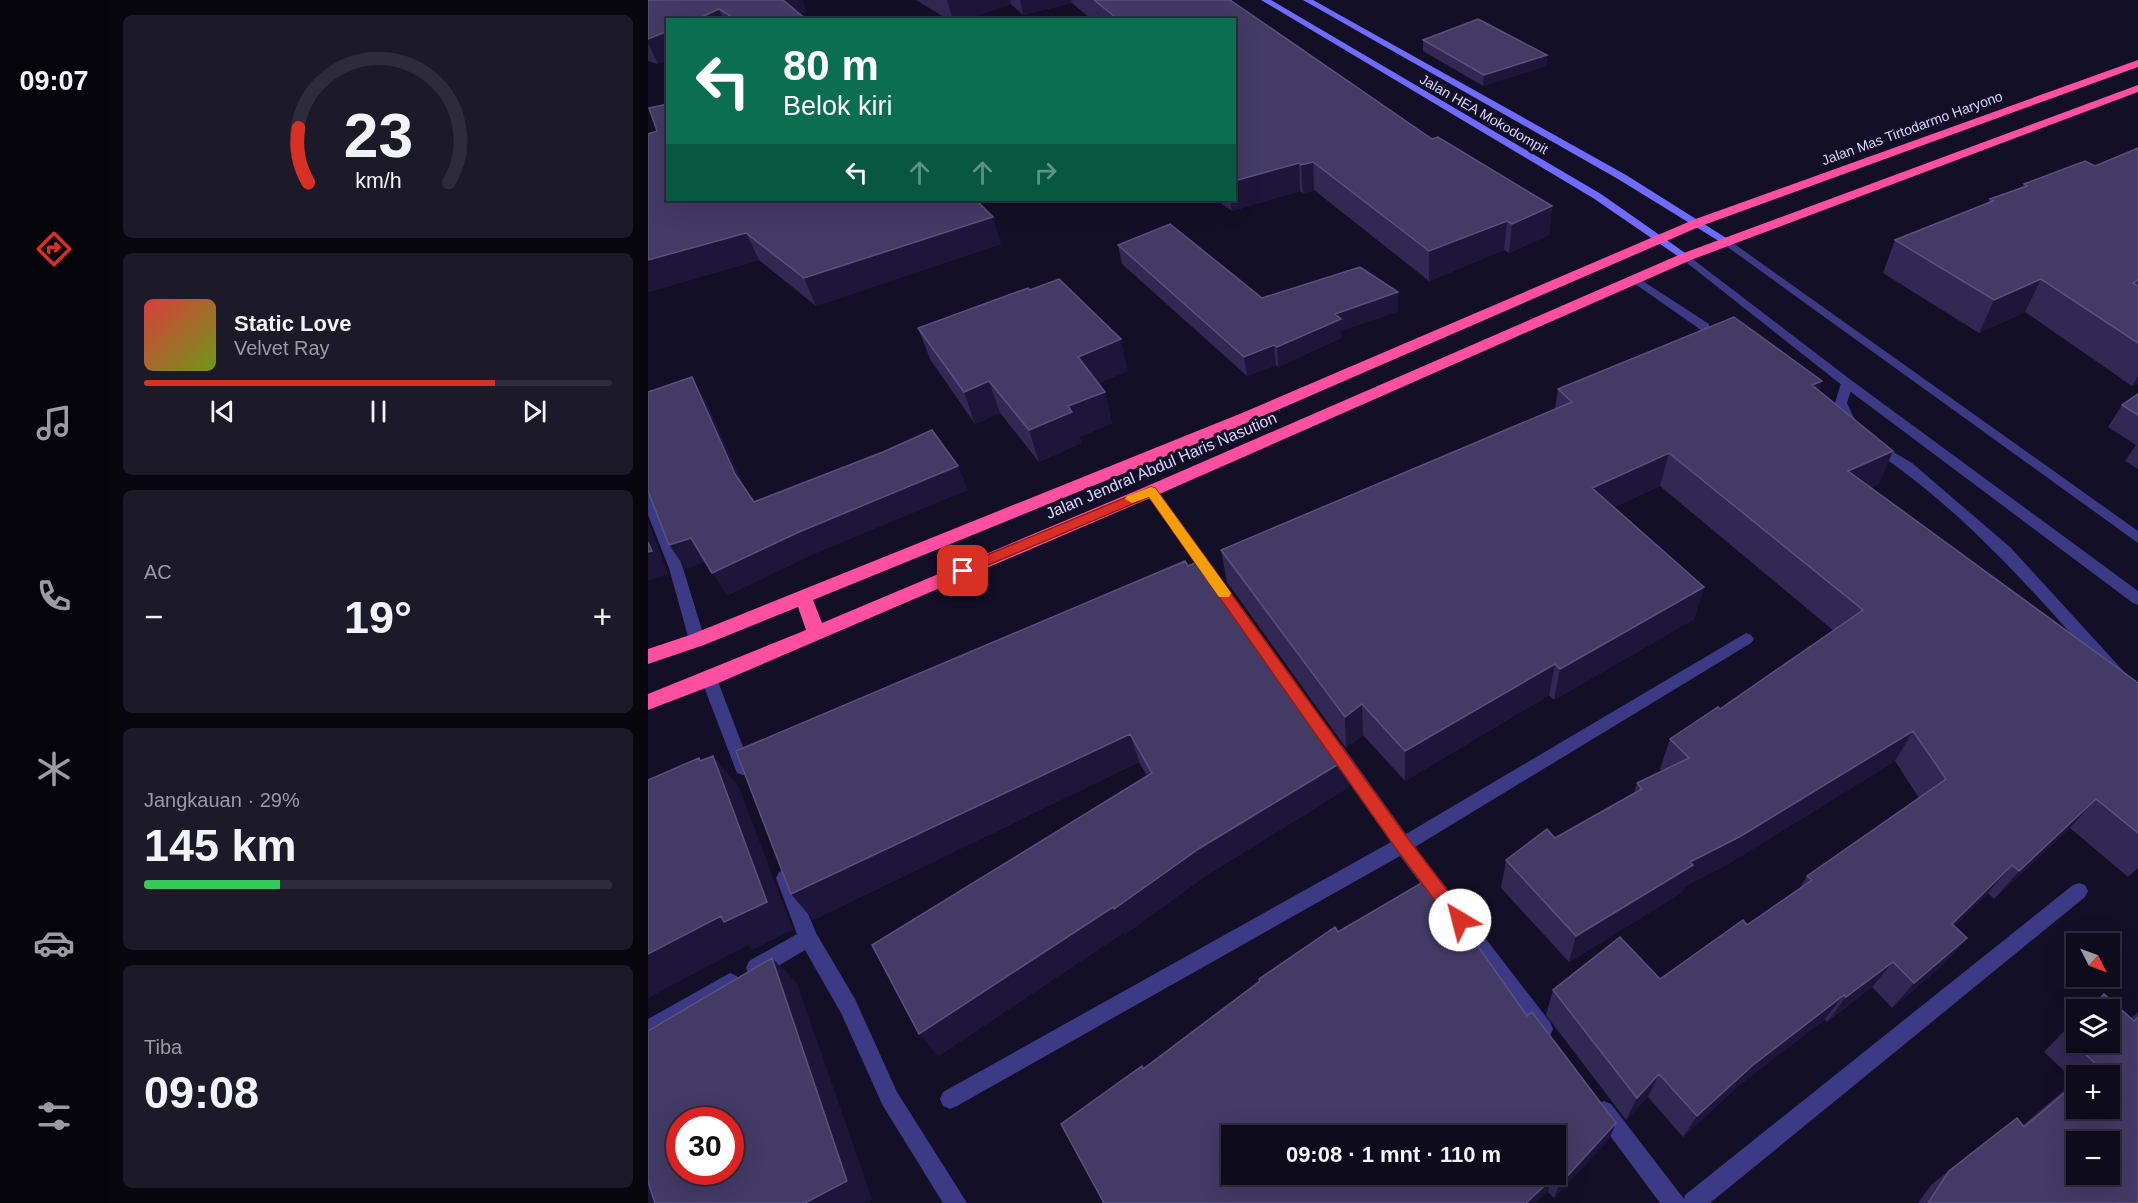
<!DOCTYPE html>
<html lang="id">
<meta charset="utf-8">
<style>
body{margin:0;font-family:Arial,sans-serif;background:#1c1929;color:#f1f3f6;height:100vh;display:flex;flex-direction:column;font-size:22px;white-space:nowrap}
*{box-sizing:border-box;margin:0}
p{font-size:20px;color:#9b9ba3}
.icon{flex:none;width:33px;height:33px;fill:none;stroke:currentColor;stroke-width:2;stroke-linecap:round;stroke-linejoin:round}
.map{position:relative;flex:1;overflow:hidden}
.sheet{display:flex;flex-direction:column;gap:15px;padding:15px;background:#08060f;width:540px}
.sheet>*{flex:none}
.banner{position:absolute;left:18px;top:18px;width:570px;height:183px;border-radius:0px;box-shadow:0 6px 24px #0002,0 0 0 2px #2e2b3b;background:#0b6e4f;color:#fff;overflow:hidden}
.needle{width:39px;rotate:132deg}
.tools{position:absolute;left:1418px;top:933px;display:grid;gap:12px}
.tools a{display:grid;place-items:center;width:54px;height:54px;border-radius:0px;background:#0e0b1c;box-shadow:0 6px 24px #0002,0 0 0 2px #2e2b3b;font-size:30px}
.speed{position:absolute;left:18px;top:1107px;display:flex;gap:12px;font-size:30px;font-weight:700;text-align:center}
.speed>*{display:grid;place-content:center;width:78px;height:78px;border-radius:50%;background:#0e0b1c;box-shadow:0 6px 24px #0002,0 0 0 2px #2e2b3b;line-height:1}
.speed .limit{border:9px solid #d22;background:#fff;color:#111}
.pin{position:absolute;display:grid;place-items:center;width:51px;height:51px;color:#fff;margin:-26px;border-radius:12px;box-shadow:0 3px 9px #0006}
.me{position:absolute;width:66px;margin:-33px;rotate:323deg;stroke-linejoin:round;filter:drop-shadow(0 0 4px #0008)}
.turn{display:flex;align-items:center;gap:21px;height:126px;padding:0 18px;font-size:27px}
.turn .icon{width:78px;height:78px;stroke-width:2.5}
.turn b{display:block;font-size:42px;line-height:51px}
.lanes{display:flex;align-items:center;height:57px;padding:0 18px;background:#0003;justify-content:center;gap:30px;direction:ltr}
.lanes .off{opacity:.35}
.big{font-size:45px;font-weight:800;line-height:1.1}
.sheet .widget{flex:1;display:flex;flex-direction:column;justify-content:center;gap:9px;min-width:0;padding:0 21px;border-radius:9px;background:#1c1929}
.sheet .dial{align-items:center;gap:0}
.dial svg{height:156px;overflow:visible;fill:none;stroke:#2e2b3b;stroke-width:7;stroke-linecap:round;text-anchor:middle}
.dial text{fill:#f1f3f6;stroke:none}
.song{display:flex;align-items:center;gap:18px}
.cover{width:72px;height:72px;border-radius:9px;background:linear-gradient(135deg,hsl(0 70% 55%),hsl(80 70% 35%))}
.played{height:6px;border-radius:3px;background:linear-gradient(90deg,#d93025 75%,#2e2b3b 75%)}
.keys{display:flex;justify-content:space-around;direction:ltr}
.heat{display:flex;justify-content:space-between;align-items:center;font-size:33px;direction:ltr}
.charge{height:9px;border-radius:4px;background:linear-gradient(90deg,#34c759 29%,#2e2b3b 0)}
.trip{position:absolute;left:573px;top:1125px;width:345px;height:60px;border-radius:0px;background:#0e0b1c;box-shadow:0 6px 24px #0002,0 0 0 2px #2e2b3b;font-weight:800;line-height:60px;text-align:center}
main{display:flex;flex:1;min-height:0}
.tabs{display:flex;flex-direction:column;width:108px;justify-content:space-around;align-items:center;background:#06040b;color:#9b9ba3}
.tabs .icon{width:42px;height:42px}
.tabs .on{color:#d93025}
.tabs b{font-size:27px;color:#f1f3f6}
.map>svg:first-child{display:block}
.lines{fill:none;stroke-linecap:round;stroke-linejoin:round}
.lane{fill:#3d3a85;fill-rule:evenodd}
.street{fill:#3d3a85;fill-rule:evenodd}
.secondary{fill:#6f6bff;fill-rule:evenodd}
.highway{fill:#ff4fa3;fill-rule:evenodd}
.wall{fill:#312854;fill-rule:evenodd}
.shaded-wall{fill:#1d163a}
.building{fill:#433a66;stroke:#5a527e;stroke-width:1.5;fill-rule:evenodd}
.route{fill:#d93025;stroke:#8d1f18;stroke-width:1.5}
.slow{fill:#f59e0b}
.labels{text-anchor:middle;stroke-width:6;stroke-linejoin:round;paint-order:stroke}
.far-street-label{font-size:14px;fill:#d9d4ff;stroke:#130f26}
.street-label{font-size:16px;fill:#d9d4ff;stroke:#130f26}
</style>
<main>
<nav class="tabs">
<b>09:07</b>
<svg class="icon on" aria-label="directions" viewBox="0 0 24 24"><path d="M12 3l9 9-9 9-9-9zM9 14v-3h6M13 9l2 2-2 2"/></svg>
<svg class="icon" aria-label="music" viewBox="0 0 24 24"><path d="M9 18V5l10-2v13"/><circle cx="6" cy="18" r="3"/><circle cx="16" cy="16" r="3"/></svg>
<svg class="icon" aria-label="phone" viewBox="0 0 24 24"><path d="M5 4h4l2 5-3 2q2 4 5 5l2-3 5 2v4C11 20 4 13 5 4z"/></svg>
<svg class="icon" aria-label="climate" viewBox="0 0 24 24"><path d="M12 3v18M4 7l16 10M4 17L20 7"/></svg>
<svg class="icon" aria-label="car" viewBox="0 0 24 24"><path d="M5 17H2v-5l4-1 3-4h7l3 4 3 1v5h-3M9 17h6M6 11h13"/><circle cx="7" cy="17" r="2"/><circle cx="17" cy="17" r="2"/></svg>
<svg class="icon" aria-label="filters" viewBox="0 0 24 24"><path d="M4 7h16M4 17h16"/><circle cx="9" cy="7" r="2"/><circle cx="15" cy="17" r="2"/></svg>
</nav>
<section class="sheet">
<div class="widget dial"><svg viewBox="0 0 100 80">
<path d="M14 69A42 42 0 1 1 86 69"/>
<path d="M14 69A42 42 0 0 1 9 41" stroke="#d93025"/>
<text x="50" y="56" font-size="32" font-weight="700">23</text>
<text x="50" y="72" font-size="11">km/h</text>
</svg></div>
<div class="widget">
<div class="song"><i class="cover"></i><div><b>Static Love</b><p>Velvet Ray</p></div></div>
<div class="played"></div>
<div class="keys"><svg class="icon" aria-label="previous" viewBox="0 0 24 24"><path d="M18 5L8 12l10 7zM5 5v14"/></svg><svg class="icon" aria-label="pause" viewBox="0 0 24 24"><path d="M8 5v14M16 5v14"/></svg><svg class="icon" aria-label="next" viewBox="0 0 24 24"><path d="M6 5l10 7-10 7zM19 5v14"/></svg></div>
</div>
<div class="widget"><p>AC</p>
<div class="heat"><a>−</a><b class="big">19°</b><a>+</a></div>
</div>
<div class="widget"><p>Jangkauan · 29%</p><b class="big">145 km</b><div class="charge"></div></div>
<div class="widget"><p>Tiba</p><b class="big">09:08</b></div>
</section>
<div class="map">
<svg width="1490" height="1203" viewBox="0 0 1490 1203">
<rect width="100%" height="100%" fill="#130f26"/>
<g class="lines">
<path class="lane" d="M987,276l74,48v6h-8l-70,-49v-4z
M1199,379l6,4 -6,20 12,26 -6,4 -6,-4 -12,-26 6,-20z
M1227,441l37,22 99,85 127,139v18l-6,-2c-81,-91 -159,-187 -262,-255l-2,-3z"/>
<path class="street" d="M1078,238l412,293v12l-416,-300 -1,-2z
M1038,254l165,126 287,211v14l-5,-2 -290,-217 -161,-127 -1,-2z
M503,486l5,2 61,84 2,4 -2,4h-10l-61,-86 -2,-3 2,-3z
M0,493l7,5 28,70 22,72 -3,4h-10l-3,-4 -20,-72 -21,-53z
M1098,633l5,2 3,4 -3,4 -336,204 135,175 3,7 -3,7 -7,3 -7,-3 -136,-180 -443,250 -7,3 -7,-3 -3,-7 3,-7 448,-250 -61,-87 -2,-5 2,-5 6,-2 6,2 64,89z
M61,673l6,2 2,4 34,89 -2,5 -6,2 -6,-2 -2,-5 -34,-89 2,-4z
M137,870l6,2 25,61 39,66 42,93 70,111h-24l-60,-97 -42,-93 -36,-63 -42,25 -7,2 -7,-2 -3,-7 3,-7 48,-27 -21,-56 3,-6z
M1431,883l6,2 3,6 -3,6 -375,306h-50l-63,-85 -3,-7 3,-7 7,-3 7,3 73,95 1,-4 388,-310z
M82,973l7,3 3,7 -3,7 -89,50v-21z"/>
<path class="secondary" d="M613,0h10l330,194 90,63 -1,2h-8l-89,-61z
M655,0h10l313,175 105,66 -5,3 -4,-1 -104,-64z"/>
<path class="highway" d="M1490,60v7l-437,159 -449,195 -439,179 9,23 323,-136 536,-233 457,-169v7l-447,168 -534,235 -441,189 -68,26v-16l158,-64 -8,-23 -94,38 -56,19v-15l42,-14 552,-222 451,-193z"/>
</g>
<path class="wall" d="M0,0l159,12 -7,2 7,6h-139v40l-10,4 -10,-3z
M268,0h314l202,139 120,67 -3,29 -40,18 -5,-3 -75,31 -115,-91 -11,4 -3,-3 -68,20 -16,-11h18v-180h-142l-20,-17 -49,12 -12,-11 -48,16h-14z
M775,40l124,15 -1,11 -63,20 -60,-35z
M9,131l344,113 -185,62 -57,-46 -111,32v-158z
M1490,148v236l-6,2 -107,-74 -46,21 -96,-60 12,-33 93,-37 2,-4 32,-12 2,-3 71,-18z
M470,245l144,53 136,13 -57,20v7l-63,29 -2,-2 -29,11 -125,-112z
M270,328l210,43 -30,12 7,9 7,31 -33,14 2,6 -42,19 -39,-49 -25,11 -45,-65z
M910,389l261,2 60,93 -9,3 268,196v185l-10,9 -58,-49 -76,71 -6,-6 -34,33 13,12 -23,26 -52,44 -20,-21 -45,35 -2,-3 -88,68 -54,50 -35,-40 -22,23 -80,-105 7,-25 107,-11 87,-54 52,-36 8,-13 112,-78 -24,-37 -167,103 -44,23 -3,6 -112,69 -68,-74 5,-28 49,-22 79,-45 3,-10 25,-12 -2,-2 10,-30 50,-30 114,-78 -174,-145 -46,21 90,80 -10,32 -140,81 -5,-5 -144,86 -42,-46 -17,13 -119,-166 -6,-32 334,-141z
M1490,394v75l-13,-8 11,-16 -28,-18 14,-22z
M540,566l159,193 2,28 -142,88 -82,59 -1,-2 -186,124 209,-280 -8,-14 -326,158z
M690,932l189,84 89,107 -7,16 -55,59 -6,-6 -405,-123 117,-87 -1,-3z
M1456,994l27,24 7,-6v191h-220l13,-18 65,-52 21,-15 6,7 52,-44 -31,-29 32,-33v23l33,-32h-23zM1428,1076h33l-33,32z"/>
<path class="shaded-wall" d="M131,0h23l5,12 -22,6z
M299,0h63l1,4 -48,16h-10z
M372,0h51l1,3 -49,12z
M71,9l5,11h-29z
M20,31v29l-10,4 -10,-21v-4z
M899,55l-1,11 -63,20 1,-11z
M665,162l1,28 -11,4 -2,-29z
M651,163l1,28 -68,20 -2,-11h4v-19z
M904,206l-3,29 -40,18 3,-29z
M345,217l8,27 -185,62 -12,-28z
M859,221l-3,29 -75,31v-30z
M98,233l13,27 -111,32v-32z
M1393,279l-16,33 -46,21 15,-33z
M750,292v19l-57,20v7l-63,29 -1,-20 58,-33z
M473,339l7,32 -42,18 -8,-32z
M626,345l2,20 -29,11 -3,-19z
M1490,376v8l-6,2z
M44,377l14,24 43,96 -14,-23z
M341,381l11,32 -25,11 -11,-32z
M1174,381l-11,32 1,-28z
M457,392l7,31 -33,14 2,6 -42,19 -10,-32 39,-24z
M1245,451l-14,33 -45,20 14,-33z
M1021,453l-9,33 -74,34 6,-32z
M310,466l10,24 -156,65 -85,41 -15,-23 87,-41z
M0,521l20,53 -20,7z
M43,538l15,24 -20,7 -17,-24z
M1056,587l-10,32 -140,81 6,-31z
M907,664l-6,31 -144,86v-30z
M714,704l1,31 -17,13 -1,-31z
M1265,731l-18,30 -167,103 -44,23 -3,6 -112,69 7,-26 114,-74z
M482,734l9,28 -326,158 -22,-26z
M65,756l26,31 54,143 -41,20 -4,-5 -100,53v-44z
M699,759l2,28 -142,88 -82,59 -11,-25 86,-61z
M1448,799l-26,29 -76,71 25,-28z
M1364,865l-24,28 -58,58 22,-27z
M465,907l11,25 -186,124 -19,-22z
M1319,938l-23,26 -52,44 22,-25z
M124,958l25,25 75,216 -7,4h-60z
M1245,962l-21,25 -45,35 19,-25z
M1196,995l-19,24 -88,68 -54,50 14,-21 56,-51z
M1011,1074l-11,23 -22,23 11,-22z
M968,1123l-7,16 -55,59 5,-13z
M905,1178l-5,14 -13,11h-9z
M0,1182l29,21h-29z"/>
<path class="building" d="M0,0h135l24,20h-70l-18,-11 -24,11h-27v11l-20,8z
M446,0h136l202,139 6,-2 114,69 -40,18 -5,-3 -78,30 -116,-89 -12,3 -2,-2 -65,18v-161h-115z
M830,19l69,36 -63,20 -61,-35z
M20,104v96h308l17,17 -189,61 -58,-45 -98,27v-126l9,-3 -8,-23z
M1490,148v132l-5,3 5,3v57l-97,-64 -47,21 -99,-60 98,-39 -3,-2 37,-13 -3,-2 61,-23 10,5z
M522,224l92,74 98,-31 38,25 -63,22 6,5 -64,28 -3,-2 -30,12 -126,-112z
M411,279l62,60 -43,18 27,35 -37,14 4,6 -43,18 -40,-49 -25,11 -46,-64 110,-40 2,2z
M1086,317l88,64 -10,4 81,66 -45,20 290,212v150l-42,-34 -77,72 -7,-6 -60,59 15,14 -53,45 -21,-21 -47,35 -2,-2 -91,70 -56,51 -38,-42 -22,24 -84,-108 67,-53 40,42 83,-59 4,5 65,-45 -5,-4 139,-97 -33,-48 -172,105 -51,26 3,3 -117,71 -70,-76 41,-31 8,9 87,-49 -5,-6 52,-25 -19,-19 48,-32 2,2 143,-99 -194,-157 -77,35 112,99 -144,82 -5,-5 -150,87 -43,-47 -17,13 -124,-167 351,-148 -14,-13z
M44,377l43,97 19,28 129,-50 49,-22 26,36 -159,66 -87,41 -21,-35 -22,7 -21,-54v-99z
M1490,394v21l-16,-10z
M0,542l4,9 -4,1z
M556,559l143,200 -147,89 -86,61 -1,-2 -194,127 -47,-89 280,-172 -22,-39 -339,160 -55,-143 449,-190 3,5z
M65,756l54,146 -43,20 -3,-6 -73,38v-174l51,-22 1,3z
M782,878l97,138 5,-4 84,111 -57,62 -6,-7 -27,25h-422l-43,-79 81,-58 1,3 117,-88 -1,-2 76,-52 3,5zM584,1136h324v38h-324z
M124,958l75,223 -42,22h-150l-7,-21v-151zM32,1120h50v52h-50z
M1456,994l30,27 4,-4v186h-210l21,-32 68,-53 7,9 52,-44v25h33v-32h-24l12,-11 -32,-30 11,-12v19h33v-32h-20zM1428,1142h33v32h-33z"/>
<path class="route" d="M503,487l4,1 254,352 57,75 3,5 -3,6 -6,2 -6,-2 -57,-76 -248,-353 -182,77h-9l-2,-3 2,-4z"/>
<path class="slow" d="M503,487l4,1 74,102 2,3 -2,4h-10l-70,-100 -17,6 -7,-4 2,-3z"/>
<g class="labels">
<g class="far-street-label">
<text transform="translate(836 114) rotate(30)" y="5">Jalan HEA Mokodompit</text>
<text transform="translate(1264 128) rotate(-20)" y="5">Jalan Mas Tirtodarmo Haryono</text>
</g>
<g class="street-label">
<text transform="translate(513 465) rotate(-23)" y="6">Jalan Jendral Abdul Haris Nasution</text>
</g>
</g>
</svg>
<div class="tools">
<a><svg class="needle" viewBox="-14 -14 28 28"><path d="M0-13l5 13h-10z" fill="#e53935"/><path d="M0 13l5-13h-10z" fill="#9b9ba3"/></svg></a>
<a><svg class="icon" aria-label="layers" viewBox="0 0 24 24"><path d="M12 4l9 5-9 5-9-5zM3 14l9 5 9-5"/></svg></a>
<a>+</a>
<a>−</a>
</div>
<div class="speed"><div class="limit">30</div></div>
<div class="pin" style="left:315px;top:571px;background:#d93025"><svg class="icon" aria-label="arrive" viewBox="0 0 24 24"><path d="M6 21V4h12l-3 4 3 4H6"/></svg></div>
<svg class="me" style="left:812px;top:920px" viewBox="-20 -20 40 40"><circle r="19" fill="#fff"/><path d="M0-13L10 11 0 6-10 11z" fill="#d93025"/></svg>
<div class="trip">09:08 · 1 mnt · 110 m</div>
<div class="banner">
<div class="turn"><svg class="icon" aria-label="left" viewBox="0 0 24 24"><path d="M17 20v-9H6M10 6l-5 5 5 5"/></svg><div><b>80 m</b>Belok kiri</div></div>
<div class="lanes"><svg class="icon" aria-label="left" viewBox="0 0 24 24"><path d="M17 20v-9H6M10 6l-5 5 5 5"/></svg><svg class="icon off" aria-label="ahead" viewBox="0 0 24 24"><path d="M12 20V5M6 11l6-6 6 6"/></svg><svg class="icon off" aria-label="ahead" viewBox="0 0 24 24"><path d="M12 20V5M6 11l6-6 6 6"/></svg><svg class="icon off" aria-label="right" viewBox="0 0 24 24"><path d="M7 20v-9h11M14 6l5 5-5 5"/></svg></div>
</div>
</div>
</main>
